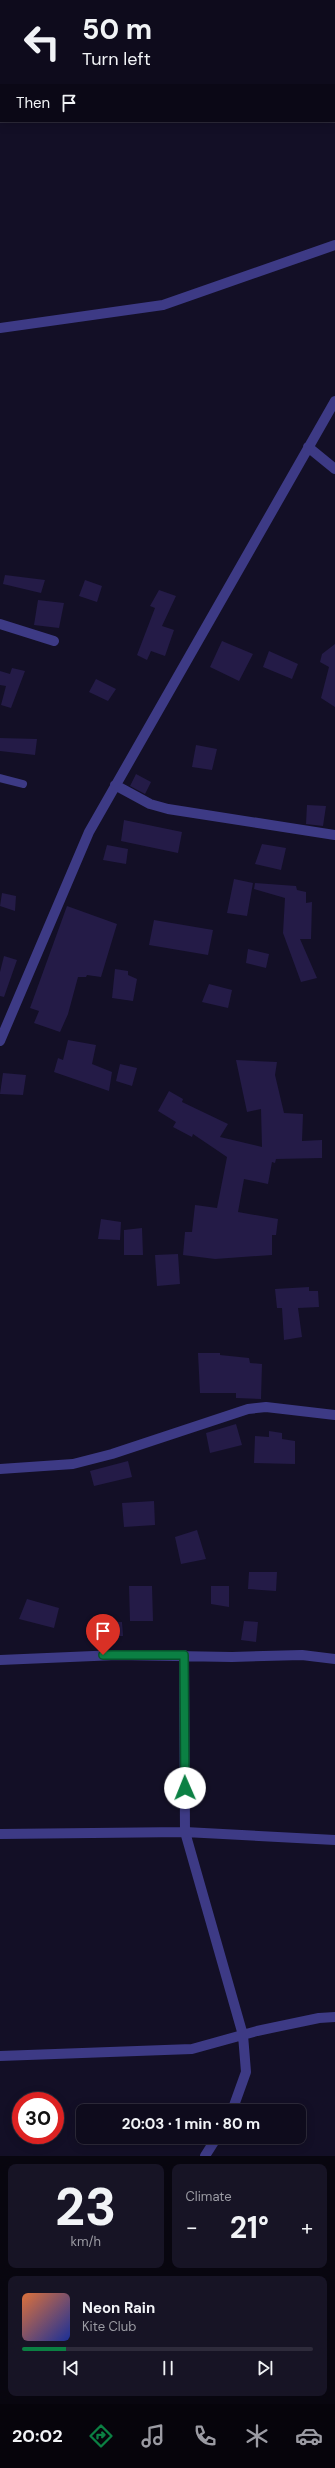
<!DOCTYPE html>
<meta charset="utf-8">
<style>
body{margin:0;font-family:"DM Sans",sans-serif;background:#171425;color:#f1f3f6;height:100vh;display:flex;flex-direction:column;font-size:15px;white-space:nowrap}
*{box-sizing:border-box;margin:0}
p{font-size:13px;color:#9b9ba3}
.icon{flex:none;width:22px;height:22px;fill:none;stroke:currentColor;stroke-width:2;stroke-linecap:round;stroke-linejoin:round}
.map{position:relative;height:2156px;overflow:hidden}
.side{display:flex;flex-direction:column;gap:8px;padding:8px;background:#08060f;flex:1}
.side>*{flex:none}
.guide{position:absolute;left:0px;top:0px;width:335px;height:122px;box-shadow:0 2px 10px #0003,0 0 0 1px #2e2b3b;background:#0e0b1c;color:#f1f3f6;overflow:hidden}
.speed{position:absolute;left:12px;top:2092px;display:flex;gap:8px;font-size:20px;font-weight:700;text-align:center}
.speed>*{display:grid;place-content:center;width:52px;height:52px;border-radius:50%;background:#0e0b1c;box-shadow:0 2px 10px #0003,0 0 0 1px #2e2b3b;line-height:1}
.speed .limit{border:6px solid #d22;background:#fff;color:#111}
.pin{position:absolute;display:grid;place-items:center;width:34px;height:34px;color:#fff;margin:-41px -17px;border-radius:50% 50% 50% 0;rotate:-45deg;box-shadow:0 0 4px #0007}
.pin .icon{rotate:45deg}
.me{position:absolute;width:44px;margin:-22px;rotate:359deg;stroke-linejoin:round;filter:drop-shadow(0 0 3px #0008)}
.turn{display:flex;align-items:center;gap:14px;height:84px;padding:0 16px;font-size:18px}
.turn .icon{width:52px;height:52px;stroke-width:2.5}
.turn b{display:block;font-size:28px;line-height:34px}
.then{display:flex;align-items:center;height:38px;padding:0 16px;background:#0003;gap:8px;font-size:15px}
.big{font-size:30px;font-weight:700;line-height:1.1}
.side .tile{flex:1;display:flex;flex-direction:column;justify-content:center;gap:6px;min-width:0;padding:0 14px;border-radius:8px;background:#171425}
.side .dial{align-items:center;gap:0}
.dial b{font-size:52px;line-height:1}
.song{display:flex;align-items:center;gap:12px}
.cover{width:48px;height:48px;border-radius:6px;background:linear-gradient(135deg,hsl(20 70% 55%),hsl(230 70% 35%))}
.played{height:4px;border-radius:2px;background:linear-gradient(90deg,#0b8043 15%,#2e2b3b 15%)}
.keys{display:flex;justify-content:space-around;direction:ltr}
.heat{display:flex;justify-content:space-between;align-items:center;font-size:22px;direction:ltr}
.side .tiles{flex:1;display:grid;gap:8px;grid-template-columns:1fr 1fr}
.tile:last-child{grid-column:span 2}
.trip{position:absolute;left:76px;top:2104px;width:230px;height:40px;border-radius:8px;background:#0e0b1c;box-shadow:0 2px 10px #0003,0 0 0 1px #2e2b3b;font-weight:700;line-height:40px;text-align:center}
.tab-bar{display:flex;height:64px;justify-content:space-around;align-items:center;background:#06040b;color:#9b9ba3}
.tab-bar .icon{width:28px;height:28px}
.tab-bar .active{color:#0b8043}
.tab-bar b{font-size:18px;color:#f1f3f6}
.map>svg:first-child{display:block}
.building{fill:#241b47}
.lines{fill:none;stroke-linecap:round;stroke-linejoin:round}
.service{stroke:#3d3a85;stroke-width:8}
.minor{stroke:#3d3a85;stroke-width:10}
.route-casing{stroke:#07532c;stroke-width:10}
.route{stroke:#0b8043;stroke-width:7}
</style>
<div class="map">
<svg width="335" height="2156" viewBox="0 0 335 2156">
<rect width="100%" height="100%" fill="#130f26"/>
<path class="building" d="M5,575l40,5 -4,13 -38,-9z
M85,580l17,6 -5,16 -18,-6z
M159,590l17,6 -14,30 12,4 -9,26 -14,-5 -4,9 -10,-5 18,-47 -5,-2z
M38,600l26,3 -5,25 -25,-3z
M222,641l31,13 -14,27 -29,-14z
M335,644v63l-14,-9 8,-31 -9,-5 2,-8z
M269,651l29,13 -6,15 -29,-12z
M12,668l13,3 -14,37 -10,-3 5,-19 -6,-1v-14l10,3z
M96,679l20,10 -8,12 -19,-9z
M0,738l37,1 -2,16 -35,-4z
M196,745l21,4 -5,21 -20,-3z
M136,774l15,8 -6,12 -15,-8z
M307,805l19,1 -3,20 -17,-2z
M124,820l58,12 -4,21 -57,-12z
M262,844l24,4 -5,22 -26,-6z
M107,845l21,4 -2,15 -23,-4z
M234,879l19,4 -6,33 -20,-3z
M255,883l41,3 1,4 9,2v11l6,-1 -1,37h-11l17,39 -16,4 -18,-49 2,-35 -31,-9z
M2,893l14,3 -1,15 -15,-5z
M67,906l50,18 -16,53 -14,-2 -1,2h-8l-10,37 -8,18 -26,-9 5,-12 -9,-3z
M154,920l59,10 -5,25 -59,-10z
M248,949l21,5 -3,14 -20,-5z
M4,956l13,4 -13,37 -4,-1v-24z
M115,969l13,2v4l9,4 -4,22 -21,-3z
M209,984l23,6 -4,18 -26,-6z
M68,1040l28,5 -4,19 20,8 -3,19 -55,-19 4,-14 5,2z
M236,1060l41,2 -2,13 9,38 19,1 -1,27 20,-1v18l-46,1 -1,4 -3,-1 -4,22 -24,-5 -6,33 40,7 -2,16h-4v20l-57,4 -32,-4 2,-23h7l3,-27 22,3 10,-51 -34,-23 -1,3 -19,-10 3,-5 -18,-11 11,-20 14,8 -1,3 46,22 -8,13 42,10 -1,-38 -14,3z
M120,1064l17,4 -5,18 -16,-5z
M3,1073l23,2 -3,20 -23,-1z
M101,1219l20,3 -1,18 -22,-1z
M142,1228l1,27h-19v-25z
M178,1254l2,30 -23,2 -2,-31z
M309,1287v4h9l1,16 -21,1 4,29 -18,3 -2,-32h-5l-2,-19z
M198,1353h22v2l29,3 1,5 12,1 -1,35 -25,-1v-5h-36z
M236,1424l6,21 -32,8 -4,-20z
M269,1431l13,2v6l13,2v23l-41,-1 1,-27 14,1z
M128,1461l4,16 -38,9 -4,-15z
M154,1501l1,24 -31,2 -2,-24z
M197,1530l9,29 -25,5 -6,-27z
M249,1572h28l-1,19 -28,-2z
M129,1586h23l1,35h-23z
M211,1586h18v21l-18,-3z
M27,1599l32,9 -5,20 -35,-9z
M244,1621l14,1 -2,20 -15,-2z
M122,1622l1,14h-23l-1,-13z"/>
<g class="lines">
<path class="service" d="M0,778l23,6"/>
<path class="minor" d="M0,328l163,-23 172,-60
M308,447l27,22
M0,624l54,17
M115,785l35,19 18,5 167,26
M0,1041l89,-209 246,-431
M0,1469l73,-5 39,-10 136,-45 18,-2 69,8
M184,1655l1,177 58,203 3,37 -14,39
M0,1660l117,-5 115,2 70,-2 33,4
M0,1834l185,-2 150,8
M0,2056l192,-7 65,-18 62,-13 16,-1
M205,2156l12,-19"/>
</g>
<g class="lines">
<defs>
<path id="route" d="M103,1655h81l1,133"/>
</defs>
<use href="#route" class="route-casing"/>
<use href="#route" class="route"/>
</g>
</svg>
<div class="speed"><div class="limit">30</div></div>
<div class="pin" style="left:103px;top:1655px;background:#d93025"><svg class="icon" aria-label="arrive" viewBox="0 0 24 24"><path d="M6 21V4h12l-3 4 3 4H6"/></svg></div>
<svg class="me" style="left:185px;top:1788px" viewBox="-20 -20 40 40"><circle r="19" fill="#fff"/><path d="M0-13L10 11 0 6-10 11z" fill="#0b8043"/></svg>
<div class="trip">20:03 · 1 min · 80 m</div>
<div class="guide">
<div class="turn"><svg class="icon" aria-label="left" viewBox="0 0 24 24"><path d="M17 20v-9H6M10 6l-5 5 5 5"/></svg><div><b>50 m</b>Turn left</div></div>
<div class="then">Then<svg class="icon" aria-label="arrive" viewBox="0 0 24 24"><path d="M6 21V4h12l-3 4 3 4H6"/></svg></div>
</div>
</div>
<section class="side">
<div class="tiles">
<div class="tile dial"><b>23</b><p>km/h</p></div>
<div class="tile"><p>Climate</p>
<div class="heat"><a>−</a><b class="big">21°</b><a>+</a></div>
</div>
<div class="tile">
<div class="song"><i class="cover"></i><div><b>Neon Rain</b><p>Kite Club</p></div></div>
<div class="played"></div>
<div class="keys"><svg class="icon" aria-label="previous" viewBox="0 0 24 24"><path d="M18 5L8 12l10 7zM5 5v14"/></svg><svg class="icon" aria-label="pause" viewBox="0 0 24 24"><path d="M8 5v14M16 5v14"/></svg><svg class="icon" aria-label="next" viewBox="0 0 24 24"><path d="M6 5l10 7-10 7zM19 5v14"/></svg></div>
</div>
</div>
</section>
<nav class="tab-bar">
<b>20:02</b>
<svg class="icon active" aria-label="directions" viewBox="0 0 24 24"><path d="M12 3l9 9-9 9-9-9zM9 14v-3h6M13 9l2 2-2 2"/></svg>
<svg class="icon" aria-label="music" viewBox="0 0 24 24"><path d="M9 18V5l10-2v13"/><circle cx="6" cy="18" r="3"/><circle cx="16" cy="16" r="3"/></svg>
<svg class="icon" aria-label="phone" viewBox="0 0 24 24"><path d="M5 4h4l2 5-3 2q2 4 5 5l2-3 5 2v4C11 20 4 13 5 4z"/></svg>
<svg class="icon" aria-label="climate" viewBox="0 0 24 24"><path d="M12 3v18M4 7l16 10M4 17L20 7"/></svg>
<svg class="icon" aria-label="car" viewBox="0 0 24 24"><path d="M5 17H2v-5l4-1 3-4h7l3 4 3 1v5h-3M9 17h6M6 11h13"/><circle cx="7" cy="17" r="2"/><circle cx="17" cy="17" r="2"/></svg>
</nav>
